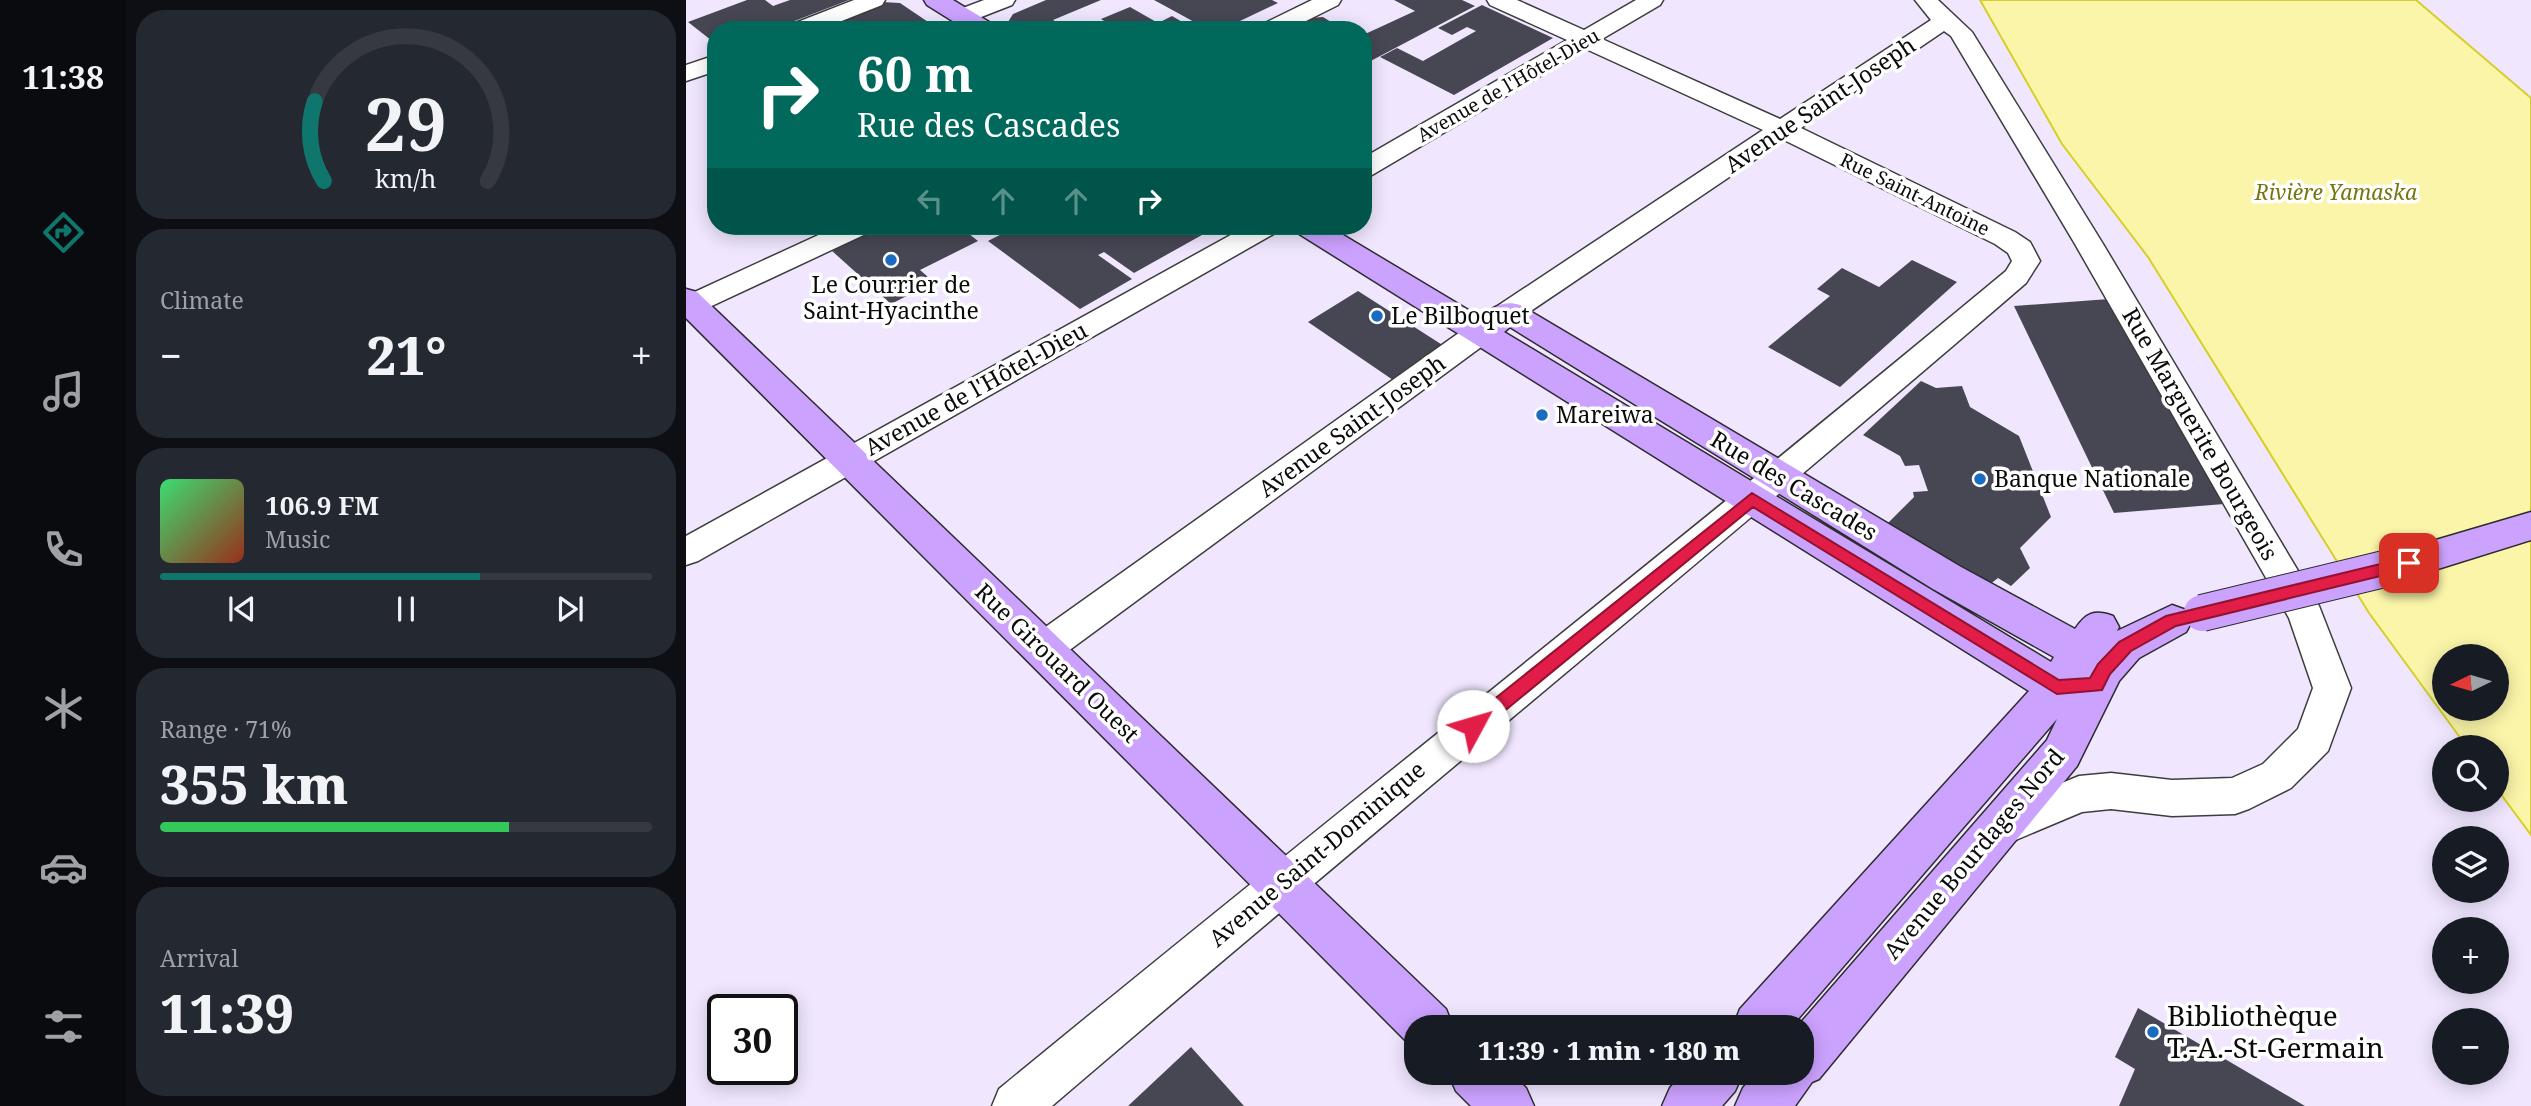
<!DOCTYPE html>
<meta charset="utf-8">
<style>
body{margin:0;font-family:"Noto Serif",serif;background:#242831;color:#f1f3f6;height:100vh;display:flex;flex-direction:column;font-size:26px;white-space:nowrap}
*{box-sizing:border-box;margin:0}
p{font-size:23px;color:#9ea1a6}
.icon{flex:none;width:38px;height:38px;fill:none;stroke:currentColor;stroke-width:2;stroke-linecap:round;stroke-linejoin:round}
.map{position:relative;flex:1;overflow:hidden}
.side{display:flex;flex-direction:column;gap:10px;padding:10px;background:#0d0f14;width:560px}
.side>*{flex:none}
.guide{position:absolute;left:21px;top:21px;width:665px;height:214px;border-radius:28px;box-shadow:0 4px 18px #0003;background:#00695c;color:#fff;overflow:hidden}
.needle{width:46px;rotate:265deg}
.tools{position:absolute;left:1746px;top:644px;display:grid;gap:14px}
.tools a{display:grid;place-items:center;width:77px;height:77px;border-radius:50%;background:#171b24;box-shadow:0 4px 18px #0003;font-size:35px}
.speed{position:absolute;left:21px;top:994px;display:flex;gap:14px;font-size:35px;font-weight:700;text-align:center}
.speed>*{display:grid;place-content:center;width:91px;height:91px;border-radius:50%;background:#171b24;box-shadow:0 4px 18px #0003;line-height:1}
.speed .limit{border:4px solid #111;border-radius:10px;background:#fff;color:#111}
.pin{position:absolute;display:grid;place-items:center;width:60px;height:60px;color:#fff;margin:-30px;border-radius:14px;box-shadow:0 4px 10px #0006}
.me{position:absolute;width:77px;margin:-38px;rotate:51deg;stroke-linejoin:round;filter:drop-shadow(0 0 5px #0008)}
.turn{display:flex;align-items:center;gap:24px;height:147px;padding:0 35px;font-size:32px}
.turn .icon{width:91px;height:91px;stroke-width:2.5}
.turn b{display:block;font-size:49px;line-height:60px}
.lanes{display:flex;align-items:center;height:66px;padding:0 35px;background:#0003;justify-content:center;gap:35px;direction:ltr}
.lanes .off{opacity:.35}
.big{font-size:52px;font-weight:800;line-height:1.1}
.side .card{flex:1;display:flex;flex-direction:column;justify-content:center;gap:10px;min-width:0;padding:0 24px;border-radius:28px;background:#242831}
.side .dial{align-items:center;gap:0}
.dial svg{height:182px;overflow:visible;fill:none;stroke:#363941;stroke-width:7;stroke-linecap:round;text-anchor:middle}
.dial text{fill:#f1f3f6;stroke:none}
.song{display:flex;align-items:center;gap:21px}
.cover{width:84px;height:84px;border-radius:10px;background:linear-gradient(135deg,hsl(140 70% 55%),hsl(10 70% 35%))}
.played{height:7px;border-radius:4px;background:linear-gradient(90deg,#0f766e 65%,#363941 65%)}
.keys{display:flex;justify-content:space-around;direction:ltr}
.heat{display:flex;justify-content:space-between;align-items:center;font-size:38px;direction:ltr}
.charge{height:10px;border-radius:5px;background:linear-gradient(90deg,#34c759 71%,#363941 0)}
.trip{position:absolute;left:718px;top:1015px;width:410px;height:70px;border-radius:28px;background:#171b24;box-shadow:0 4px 18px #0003;font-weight:800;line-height:70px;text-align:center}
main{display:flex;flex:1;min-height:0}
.dock{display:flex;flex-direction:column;width:126px;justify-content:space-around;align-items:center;background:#090b0e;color:#9ea1a6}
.dock .icon{width:49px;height:49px}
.dock .on{color:#0f766e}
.dock b{font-size:32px;color:#f1f3f6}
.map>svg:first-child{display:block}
.water{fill:#faf5a8;stroke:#d6cf2a;stroke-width:2;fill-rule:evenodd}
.building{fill:#464753}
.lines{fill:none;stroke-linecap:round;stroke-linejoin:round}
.street-casing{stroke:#3d3d3d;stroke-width:3}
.secondary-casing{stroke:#2c2c2c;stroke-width:3}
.street{fill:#fff;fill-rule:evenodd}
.secondary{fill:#cca2ff;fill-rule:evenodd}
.secondary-bridge-casing{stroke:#2c2c2c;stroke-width:38;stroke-linecap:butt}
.secondary-bridge{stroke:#cca2ff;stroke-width:36}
.route{fill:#e11d48;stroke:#92132f;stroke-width:2}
.poi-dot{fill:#1b6cc1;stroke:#fff;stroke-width:2.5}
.labels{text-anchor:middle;stroke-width:7;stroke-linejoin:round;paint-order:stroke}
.far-street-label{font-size:19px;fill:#0a0a0a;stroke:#fff}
.far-water-label{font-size:21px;font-style:italic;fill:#76760e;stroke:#fff}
.street-label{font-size:23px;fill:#0a0a0a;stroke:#fff}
.poi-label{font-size:23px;fill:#0a0a0a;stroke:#fff;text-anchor:start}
.near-poi-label{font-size:28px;fill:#0a0a0a;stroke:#fff;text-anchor:start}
</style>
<main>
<nav class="dock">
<b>11:38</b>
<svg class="icon on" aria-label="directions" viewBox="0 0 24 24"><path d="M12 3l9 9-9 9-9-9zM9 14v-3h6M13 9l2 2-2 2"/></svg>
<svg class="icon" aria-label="music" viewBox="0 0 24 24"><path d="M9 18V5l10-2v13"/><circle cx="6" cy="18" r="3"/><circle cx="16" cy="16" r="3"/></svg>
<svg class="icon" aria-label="phone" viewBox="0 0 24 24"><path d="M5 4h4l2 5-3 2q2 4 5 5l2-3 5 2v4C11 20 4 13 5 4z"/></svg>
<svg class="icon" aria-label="climate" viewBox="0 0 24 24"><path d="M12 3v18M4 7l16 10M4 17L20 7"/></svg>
<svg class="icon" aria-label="car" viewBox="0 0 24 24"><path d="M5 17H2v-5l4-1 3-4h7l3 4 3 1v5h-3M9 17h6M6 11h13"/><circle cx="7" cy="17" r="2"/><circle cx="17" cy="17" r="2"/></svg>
<svg class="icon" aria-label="filters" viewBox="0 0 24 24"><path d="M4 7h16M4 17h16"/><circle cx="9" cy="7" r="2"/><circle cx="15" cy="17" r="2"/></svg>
</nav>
<section class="side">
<div class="card dial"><svg viewBox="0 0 100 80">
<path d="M14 69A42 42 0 1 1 86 69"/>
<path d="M14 69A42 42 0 0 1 10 34" stroke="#0f766e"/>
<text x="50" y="56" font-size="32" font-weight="700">29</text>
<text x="50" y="72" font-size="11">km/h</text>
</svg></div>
<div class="card"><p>Climate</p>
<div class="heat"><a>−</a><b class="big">21°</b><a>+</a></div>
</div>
<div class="card">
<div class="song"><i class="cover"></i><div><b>106.9 FM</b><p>Music</p></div></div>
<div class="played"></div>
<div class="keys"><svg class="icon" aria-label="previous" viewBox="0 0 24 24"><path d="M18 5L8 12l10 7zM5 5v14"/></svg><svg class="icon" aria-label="pause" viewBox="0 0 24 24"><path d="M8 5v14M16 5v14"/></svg><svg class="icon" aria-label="next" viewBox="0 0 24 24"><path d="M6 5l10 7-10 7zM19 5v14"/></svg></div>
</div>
<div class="card"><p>Range · 71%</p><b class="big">355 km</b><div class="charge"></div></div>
<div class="card"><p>Arrival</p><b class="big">11:39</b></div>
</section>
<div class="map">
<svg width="1845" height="1106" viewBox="0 0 1845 1106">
<rect width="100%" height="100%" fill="#f0e7ff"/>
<path class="water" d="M1294,0h436l115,98v737l-34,-46v-42h-30l-98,-134 -221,-356 -86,-113zM1759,656h52v53h-52z"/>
<path class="building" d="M61,0h18l8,6 17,-6h59l-78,30h-55v14l-28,-22z
M360,0h55l-48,20 16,10h-49l-12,-8 5,-8z
M468,0h118l6,3 -57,27h-12z
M708,0h68l13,6 -112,59v-30l52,-24z
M196,2l18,1 40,27h-126z
M796,5l71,33 -99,57 -74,-38 17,-9 26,13 53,-30 -9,-4 -15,8 -14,-7z
M444,7l28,16 14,-7 24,14h-78l-17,-11z
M637,17l21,13h-60l25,-12z
M196,226h77l19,15 -58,29 14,12 -43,22 -60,-54z
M331,226h201l-84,47 -30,-21 -6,3 34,24 -52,30 -92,-68z
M1226,260l45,22 -117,105 -72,-40 62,-51 -13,-7 25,-21 37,19z
M672,291l86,55 -51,34 -85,-58z
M1423,299l115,205 -110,9 -100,-207z
M1235,381l15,7 26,-2 8,21 49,29 32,81 -31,31 10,20 -19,18 -13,-8 -9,7 -103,-60 28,-28 -1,-5 15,-1 -9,-26 -14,1 -5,-10 -37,-21z
M1452,1008l167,98h-186l16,-37 -20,-12z
M505,1047l53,59h-116z"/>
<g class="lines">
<defs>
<path id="street" d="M168,0h31l-3,5 -63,25h-32l3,-5z
M298,0h31l-3,5 -41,16h-16l-3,-5 3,-5z
M626,0h29l-3,5 -50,25h-30l3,-5z
M801,0h30l67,30 52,-30h27l-3,5 -58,34 178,80 151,-99 -16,-20h23l34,32 131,212 216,362 32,82 -23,63 -37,37 -42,21 -14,5 -63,2 -61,-7 -29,3 -83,35 -15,-6 -6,-13 6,-13 95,-39 32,-3 61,7 60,-2 31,-14 35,-35 15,-41 -24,-70 -214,-374 -124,-208 -7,-5 -143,97 214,104 15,10 10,19 -14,22c-322,278 -651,546 -974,823h-60l7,-17c334,-275 674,-541 1007,-818l6,-10 -4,-8 -13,-9 -211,-104 -265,179 -10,3 -10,-3 -5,-7 5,-7 264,-175 -177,-81 -214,126 -9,2v-19l204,-118 -77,-35z
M30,55v16l-30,10v-16z
M152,226h36l-4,6 -184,86v-22z
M561,226h34l-4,6 -579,329 -12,4v-29z
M795,322l11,3 4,7 -4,7 -436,321 -13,4 -13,-4 -6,-11 6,-11 440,-313z"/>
<path id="secondary" d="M238,0h29l41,25 4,5h-31l-40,-25z
M606,226h36l152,91c14,-10 23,-17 40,-12l441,262 114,62c11,-16 19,-20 38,-13l6,11 -2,4 55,-26 14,5 6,11 -6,11 -47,26 -20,23 -42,85 -258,313 -7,3 -17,24h-60l8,-18 13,-15h45v-46h-4l250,-287 10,-21 -266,308h-58l7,-18 289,-318 -733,-459zM824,327l423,262 121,68 -3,5 -547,-330z
M0,289l11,3 749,717 7,18h-37v20l-6,-2 -724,-727z
M1845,512v28l-122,38 -14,-4 -5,-11 5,-11z
M762,1073h63l15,15 8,18h-63l-15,-15z
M997,1073h60l-8,18 -13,15h-60l8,-18z"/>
</defs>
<use href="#street" class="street-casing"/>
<use href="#secondary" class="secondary-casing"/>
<use href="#street" class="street"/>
<use href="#secondary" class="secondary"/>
<defs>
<path id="secondary-bridge" d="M1516,613l207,-50"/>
</defs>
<use href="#secondary-bridge" class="secondary-bridge-casing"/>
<use href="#secondary-bridge" class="secondary-bridge"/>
</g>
<path class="route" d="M1066,493l307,187 31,-2 8,-14 21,-22 47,-26 243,-59 8,6 -8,6 -233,57 -45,25 -21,23 -8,16 -45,4 -304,-187 -273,224 -7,2 -6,-2 -3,-5 3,-5z"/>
<g class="poi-dot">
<circle cx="205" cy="260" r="7"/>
<circle cx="691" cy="316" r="7"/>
<circle cx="856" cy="415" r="7"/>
<circle cx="1294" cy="479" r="7"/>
<circle cx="1467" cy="1032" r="7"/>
</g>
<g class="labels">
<g class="far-street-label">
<text transform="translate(822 85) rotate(-30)" y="7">Avenue de l'Hôtel-Dieu</text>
<text transform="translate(1229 194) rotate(26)" y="7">Rue Saint-Antoine</text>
</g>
<g class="far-water-label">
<text x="1650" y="200">Rivière Yamaska</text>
</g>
<g class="street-label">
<text transform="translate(1134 105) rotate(-34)" y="8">Avenue Saint-Joseph</text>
<text transform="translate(290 389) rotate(-29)" y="8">Avenue de l'Hôtel-Dieu</text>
<text transform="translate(666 426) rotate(-36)" y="8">Avenue Saint-Joseph</text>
<text transform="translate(1514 434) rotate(60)" y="8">Rue Marguerite Bourgeois</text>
<text transform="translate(1108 486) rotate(31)" y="8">Rue des Cascades</text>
<text transform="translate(371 663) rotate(44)" y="8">Rue Girouard Ouest</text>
<text transform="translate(631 854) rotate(-40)" y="8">Avenue Saint-Dominique</text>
<text transform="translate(1288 854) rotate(-50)" y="8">Avenue Bourdages Nord</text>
</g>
<g class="poi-label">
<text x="205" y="293" text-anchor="middle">Le Courrier de<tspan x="205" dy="26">Saint-Hyacinthe</tspan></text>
<text x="705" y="324">Le Bilboquet</text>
<text x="870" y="423">Mareiwa</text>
<text x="1308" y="487">Banque Nationale</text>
</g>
<g class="near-poi-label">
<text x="1481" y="1026">Bibliothèque<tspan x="1481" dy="32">T.-A.-St-Germain</tspan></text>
</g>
</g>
</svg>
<div class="tools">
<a><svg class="needle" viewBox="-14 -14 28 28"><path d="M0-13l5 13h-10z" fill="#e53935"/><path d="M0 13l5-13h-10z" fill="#9ea1a6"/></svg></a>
<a><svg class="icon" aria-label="search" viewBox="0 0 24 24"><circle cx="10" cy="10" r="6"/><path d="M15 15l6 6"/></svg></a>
<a><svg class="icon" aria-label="layers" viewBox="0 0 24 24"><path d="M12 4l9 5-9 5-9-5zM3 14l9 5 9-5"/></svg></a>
<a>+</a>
<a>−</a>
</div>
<div class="speed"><div class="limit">30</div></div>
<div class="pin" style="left:1723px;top:563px;background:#d93025"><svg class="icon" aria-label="arrive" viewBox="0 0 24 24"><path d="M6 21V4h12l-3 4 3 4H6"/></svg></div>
<svg class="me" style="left:787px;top:726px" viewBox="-20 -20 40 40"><circle r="19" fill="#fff"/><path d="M0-13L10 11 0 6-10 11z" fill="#e11d48"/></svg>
<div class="trip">11:39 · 1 min · 180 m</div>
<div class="guide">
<div class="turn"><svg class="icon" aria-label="right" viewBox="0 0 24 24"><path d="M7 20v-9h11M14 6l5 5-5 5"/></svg><div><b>60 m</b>Rue des Cascades</div></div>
<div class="lanes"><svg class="icon off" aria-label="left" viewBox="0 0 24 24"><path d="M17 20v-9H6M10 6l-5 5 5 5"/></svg><svg class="icon off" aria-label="ahead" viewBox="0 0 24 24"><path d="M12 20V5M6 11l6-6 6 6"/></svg><svg class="icon off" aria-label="ahead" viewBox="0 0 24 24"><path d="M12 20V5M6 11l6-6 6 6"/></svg><svg class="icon" aria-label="right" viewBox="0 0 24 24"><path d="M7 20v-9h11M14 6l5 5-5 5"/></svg></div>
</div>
</div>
</main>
